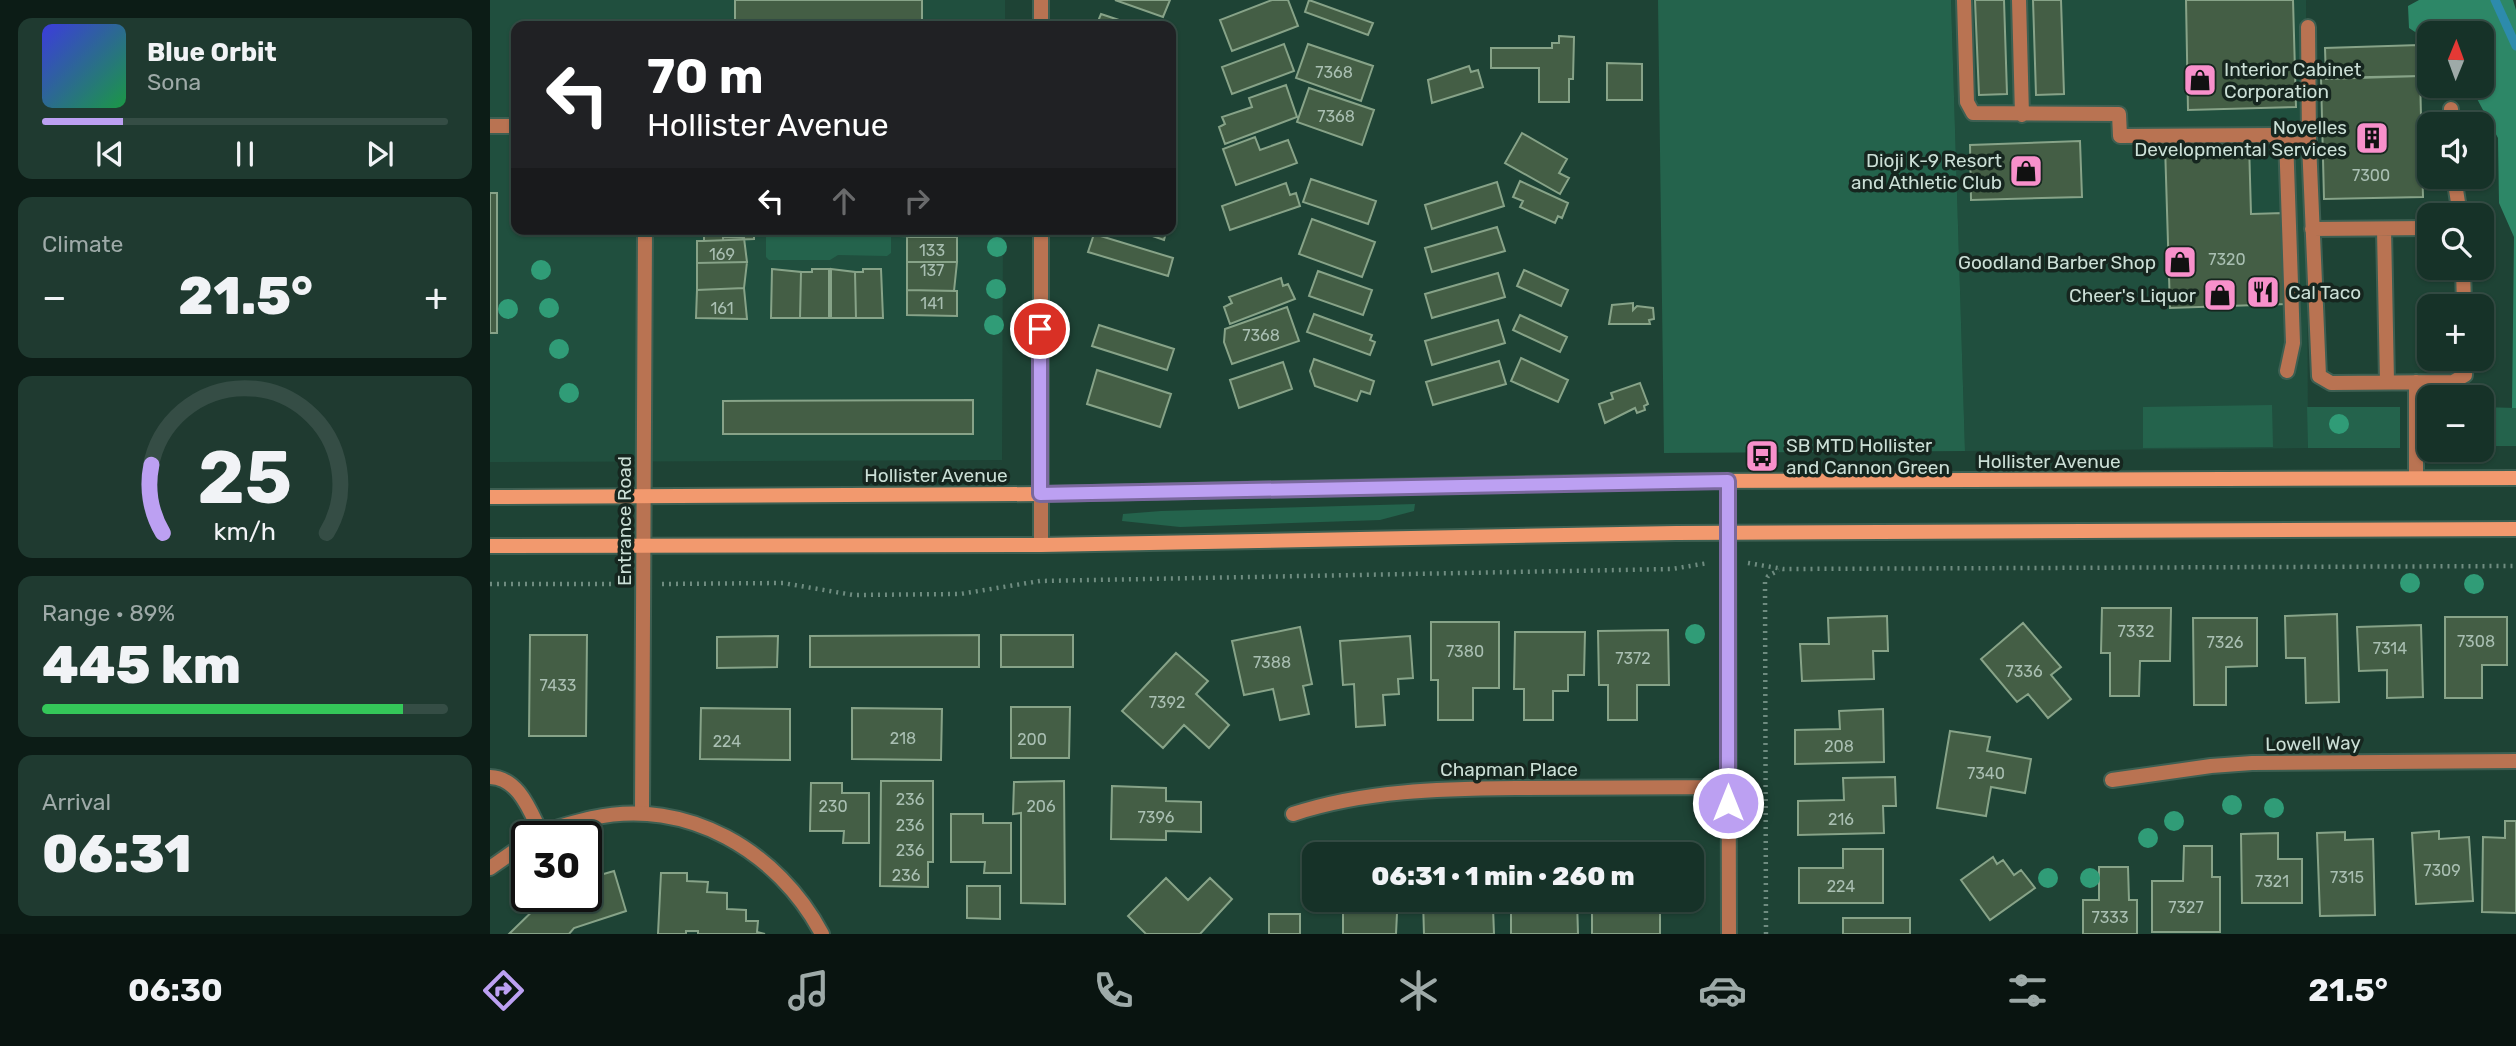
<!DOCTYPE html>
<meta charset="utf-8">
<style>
body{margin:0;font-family:Rubik,sans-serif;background:#1f3a30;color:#f1f3f6;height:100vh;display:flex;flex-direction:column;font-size:26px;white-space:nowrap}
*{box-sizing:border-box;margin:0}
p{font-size:23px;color:#9eaaa8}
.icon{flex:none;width:38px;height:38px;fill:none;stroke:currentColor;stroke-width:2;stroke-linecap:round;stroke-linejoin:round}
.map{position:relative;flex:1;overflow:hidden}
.panel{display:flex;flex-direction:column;gap:18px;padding:18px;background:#0c1c16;width:490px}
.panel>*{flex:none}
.top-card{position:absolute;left:21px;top:21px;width:665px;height:214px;border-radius:14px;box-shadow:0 2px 5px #0004,0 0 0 2px #354d45;background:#202124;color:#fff;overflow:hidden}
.needle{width:46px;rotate:1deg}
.controls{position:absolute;left:1927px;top:21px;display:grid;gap:14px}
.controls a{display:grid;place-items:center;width:77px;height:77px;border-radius:14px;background:#163228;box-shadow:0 2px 5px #0004,0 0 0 2px #354d45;font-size:35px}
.speed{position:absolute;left:21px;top:821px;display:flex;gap:14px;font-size:35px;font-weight:700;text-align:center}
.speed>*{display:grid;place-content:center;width:91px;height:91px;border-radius:50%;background:#163228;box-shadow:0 2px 5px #0004,0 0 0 2px #354d45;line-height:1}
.speed .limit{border:4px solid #111;border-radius:10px;background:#fff;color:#111}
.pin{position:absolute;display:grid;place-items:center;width:60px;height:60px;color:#fff;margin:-30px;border:4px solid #fff;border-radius:50%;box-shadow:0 2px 7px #0007}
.me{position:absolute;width:77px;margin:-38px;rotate:0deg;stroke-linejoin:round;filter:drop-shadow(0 0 5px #0008)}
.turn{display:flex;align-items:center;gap:24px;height:147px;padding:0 21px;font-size:32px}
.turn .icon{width:91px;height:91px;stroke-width:2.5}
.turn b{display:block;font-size:49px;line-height:60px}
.lanes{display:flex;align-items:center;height:66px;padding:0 21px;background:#0003;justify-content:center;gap:35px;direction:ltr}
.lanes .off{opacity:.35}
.big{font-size:52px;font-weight:800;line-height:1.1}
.panel .widget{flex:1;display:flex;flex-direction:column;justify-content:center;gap:10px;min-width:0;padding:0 24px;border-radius:14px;background:#1f3a30}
.panel .dial{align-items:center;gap:0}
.dial svg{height:182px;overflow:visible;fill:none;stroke:#354d45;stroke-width:7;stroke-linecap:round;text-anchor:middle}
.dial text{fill:#f1f3f6;stroke:none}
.song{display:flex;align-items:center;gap:21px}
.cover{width:84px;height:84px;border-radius:10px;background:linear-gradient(135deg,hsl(240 70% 55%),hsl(140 70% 35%))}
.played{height:7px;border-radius:4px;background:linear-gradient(90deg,#bca0f2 20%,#354d45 20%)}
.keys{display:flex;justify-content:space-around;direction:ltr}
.heat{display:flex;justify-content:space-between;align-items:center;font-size:38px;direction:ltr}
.charge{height:10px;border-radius:5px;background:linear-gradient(90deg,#34c759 89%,#354d45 0)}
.trip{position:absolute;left:812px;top:842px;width:402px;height:70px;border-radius:14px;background:#163228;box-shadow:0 2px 5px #0004,0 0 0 2px #354d45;font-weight:800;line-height:70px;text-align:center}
.tab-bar{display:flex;height:112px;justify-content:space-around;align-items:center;background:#091410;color:#9eaaa8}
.tab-bar .icon{width:49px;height:49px}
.tab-bar .active{color:#bca0f2}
.tab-bar b{font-size:32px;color:#f1f3f6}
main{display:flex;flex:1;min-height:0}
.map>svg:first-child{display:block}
.built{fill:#204f3e}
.green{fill:#24634c}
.forest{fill:#2d8767}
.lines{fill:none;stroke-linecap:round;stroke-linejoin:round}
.stream{stroke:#2d8bac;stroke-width:9}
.building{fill:#445e45;stroke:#87a388;stroke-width:2}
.lane-casing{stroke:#3d5f52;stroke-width:18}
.street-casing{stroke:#3d5f52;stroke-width:18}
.secondary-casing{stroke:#3d5f52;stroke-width:18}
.path{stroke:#6f8c80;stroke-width:4.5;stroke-dasharray:2 5;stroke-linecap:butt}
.lane{stroke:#b97352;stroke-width:14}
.street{stroke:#b97352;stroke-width:14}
.secondary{stroke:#f2996e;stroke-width:14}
.tree{fill:#309c77}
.route-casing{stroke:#7a689d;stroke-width:18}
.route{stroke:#bca0f2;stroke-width:12}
.labels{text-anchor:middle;stroke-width:7;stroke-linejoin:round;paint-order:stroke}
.number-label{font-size:16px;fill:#a9bfb2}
.poi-label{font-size:19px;fill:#cbdfd6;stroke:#16261f;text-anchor:end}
.street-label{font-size:19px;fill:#cbdfd6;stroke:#16261f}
</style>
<main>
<section class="panel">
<div class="widget">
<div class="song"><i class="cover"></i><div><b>Blue Orbit</b><p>Sona</p></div></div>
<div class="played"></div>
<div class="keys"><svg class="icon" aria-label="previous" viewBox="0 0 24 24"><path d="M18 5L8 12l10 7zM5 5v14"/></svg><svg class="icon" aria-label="pause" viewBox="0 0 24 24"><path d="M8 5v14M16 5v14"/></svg><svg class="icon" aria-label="next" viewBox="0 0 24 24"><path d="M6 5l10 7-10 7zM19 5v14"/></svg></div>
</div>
<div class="widget"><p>Climate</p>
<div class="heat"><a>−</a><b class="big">21.5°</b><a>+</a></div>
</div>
<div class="widget dial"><svg viewBox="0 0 100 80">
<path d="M14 69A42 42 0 1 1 86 69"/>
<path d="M14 69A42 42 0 0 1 9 39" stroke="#bca0f2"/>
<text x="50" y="56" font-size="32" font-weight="700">25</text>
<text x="50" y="72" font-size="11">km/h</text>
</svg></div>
<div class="widget"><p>Range · 89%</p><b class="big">445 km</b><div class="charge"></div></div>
<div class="widget"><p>Arrival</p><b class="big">06:31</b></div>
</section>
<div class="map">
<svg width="2026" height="934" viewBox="0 0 2026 934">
<rect width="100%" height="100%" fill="#1e4335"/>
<path class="built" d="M0,0h515v26h-489v203h487l-1,231 -512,2z
M1461,0h355l2,448 -343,3z"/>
<path class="green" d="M1168,0h293l14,451 -301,2z
M276,229h125v24l-4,3 -49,-1 -8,5h-61l-3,-3z
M1782,405l1,42 -130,1v-41z
M1817,407h93v41h-92z
M1992,407l34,1v38h-34z
M925,504l-1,7 -34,9 -200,7 -58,-6 1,-7 38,-3z"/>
<path class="forest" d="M1929,0h94l3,10v398h-4l2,-171 -15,-34 -1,-65 -23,-43 -16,-9h23v-53h-53v8l-20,-13 -1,-22z"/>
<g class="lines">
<path class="stream" d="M2005,0l21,46"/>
</g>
<path class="building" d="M245,0h187v26h-187z
M625,0h55l-7,17z
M782,0h16l10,26 -66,25 -12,-31z
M819,0l64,23 -5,12 -63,-23z
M1485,0h29l3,94 -28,1z
M1543,0h28l3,94 -28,1z
M1696,0h107l3,107 -108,3z
M611,14l36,12h-41z
M1069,36l15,1 -1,42h-4v23h-30v-34h-48v-20h61v-5h7z
M794,44l10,27 -62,23 -10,-27z
M818,44l65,22 -12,35 -65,-23z
M1929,45l1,31 -94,3 -1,-31z
M1117,63l35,1v36h-35z
M979,66l2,6 7,-2 5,17 -51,16 -4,-23z
M1930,76l3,121 -99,2 -3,-121z
M796,85l11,32 -72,27 -6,-17 6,-3 -3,-7 30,-10 -3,-9z
M819,88l65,22 -12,35 -65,-23z
M1032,133l45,26 -8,14 10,5 -9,16 -55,-31z
M765,137l5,13 28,-10 9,23 -61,22 -13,-36z
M1590,141l2,56 -111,3 -1,-55z
M1759,143l2,71 32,-1 3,91 -116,4 -5,-163z
M821,179l65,22 -8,23 -65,-22z
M1030,181l48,22 -6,15 -4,-2 -3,7 -35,-16 3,-6 -10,-4z
M1007,182l7,24 -72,23 -7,-24z
M796,183l4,12 6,-2 4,13 -70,24 -8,-24z
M0,193h7v140h-7z
M822,219l63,23 -13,35 -63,-23z
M1007,227l8,24 -73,21 -7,-24z
M214,229h50v10l-50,2z
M410,229h50v8l-50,-1z
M642,229h35l-3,11z
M604,234l79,24 -5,18 -80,-24z
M233,237l21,1 3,24 -50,1v-22h26z
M417,237h50v25h-50z
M257,262l-3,26 -47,2v-27z
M417,262h50l-3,29 -47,-1z
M282,269l29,3 -1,46h-29z
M322,269h17v49h-29l1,-46h11z
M341,269l24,3 1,46h-25z
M373,269h18l2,49h-27l-1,-46h8z
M1034,270l44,20 -7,16 -44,-20z
M828,271l54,19 -9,25 -54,-19z
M1008,273l7,24 -73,21 -7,-24z
M791,278l2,8 5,-2 7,15 -65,25 -6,-17 8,-4 -3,-6z
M254,288l3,31 -51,-1 1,-28z
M417,290l50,1v25l-50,-1z
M1143,303v7l4,-4 16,2 1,11 -5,1 1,4h-41l3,-19z
M797,307l12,34 -67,23 -8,-22 1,-13z
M824,314l58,21 -2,5 5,2 -5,13 -63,-23z
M1030,315l47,22 -7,15 -47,-22z
M1008,320l7,23 -73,22 -7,-24z
M609,325l75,24 -7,21 -75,-24z
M1031,358l47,22 -10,22 -47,-21z
M824,359l60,22 -4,13 -9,-3 -4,10 -42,-15 -5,-15z
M1009,361l7,23 -73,21 -7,-23z
M793,362l9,27 -53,19 -9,-28z
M607,370l74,24 -11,33 -73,-23z
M1150,383l8,21 -4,2 1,4 -8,3 -2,-5 -30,15 -6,-19 14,-5 -2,-6z
M483,400v34h-250v-33z
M1612,608h69l-1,53h-30l-1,35h-29v-43h-9z
M1847,614l2,88 -33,1 -1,-45h-19l-1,-42z
M1397,616l1,35h-15l1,28 -72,2 -2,-37h29l-1,-26z
M1955,617h62v48h-25v33h-37z
M1703,618h64v48l-31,1v38h-32z
M941,622h68v66h-26v32h-35v-40h-7z
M1533,623l38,44 -10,8 20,24 -23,19 -20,-24 -11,8 -36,-43z
M1931,625l2,72 -36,1v-28l-28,1 -2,-44z
M810,627l12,57 -9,2 6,28 -29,6 -7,-31 -29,6 -12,-54z
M1178,630l1,55h-32v35h-29v-35h-9l-1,-54z
M1025,632h70l-1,43h-16v16h-15v29h-29v-31h-10z
M40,635h57l-1,101h-57z
M489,635v32h-169v-31z
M511,635h72v32h-72z
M288,636l-1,31 -60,1v-31z
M920,636l3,42 -15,1 1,15 -16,1 2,30 -29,2 -2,-43 -11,1 -3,-44z
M686,653l32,28 -12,13 33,31 -20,23 -25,-23 -21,23 -41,-37z
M521,707h59l-1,51h-58z
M211,708l89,1v51l-90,-1z
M362,708l90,1 -1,51 -89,-1z
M1393,709l1,53 -89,2v-34l45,-1 -1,-18z
M1460,731l40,6 -3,14 44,8 -6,34 -34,-6 -5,29 -49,-8z
M1405,777l1,29h-13l1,27 -86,2v-34l46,-1 -1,-22z
M391,781h52v81h-5v25l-48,-1z
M574,781l1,123 -44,-1v-90l-8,1 1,-32z
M321,783h31v10h27v50h-26l1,-12h-34z
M622,786l54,2v13l35,1v30l-35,-1v9l-55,-1z
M461,814h32v9h28v50h-27l1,-11h-34z
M2015,821h11v92l-34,-1 1,-75 22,1z
M1949,831v8l30,-2 4,64 -57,3 -4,-71z
M1855,832v8l28,-1 2,76 -55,1 -3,-83z
M1788,833v26h24v44h-60l-1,-69z
M1694,846h28v31h8v55h-68v-51h31z
M1353,849h40v54h-84v-35h44z
M1503,857l4,7 6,-4 11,15 7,-5 14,18 -45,32 -29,-40z
M1609,867h29l1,33h8v34h-54v-34h16z
M124,871l12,40 -52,17 -5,6h-60l39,-38h38v-17z
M171,873h26v8l21,1 -1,10 20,1v16l19,1v11h12l-1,11 8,2h-67v-3h-12v3h-28z
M676,878l22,22 22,-22 22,21 -32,35h-54l-18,-18z
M477,886h33v33l-33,-1z
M869,900h29v13h9l-1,21h-53v-21h16z
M933,900h54v8l16,-1 1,27h-70z
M1021,900h66l1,34h-67z
M1111,900h43v5l16,-1v30h-68v-29h9z
M779,914h31v20h-31z
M1353,918h67v16h-67z"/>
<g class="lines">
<defs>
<path id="lane" d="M1474,0l3,102 6,11 146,1 1,22 159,-1 7,2 7,206 -6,28
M1529,0l3,115
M1818,27l1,116
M1961,109l1,15
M0,126h26
M1798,144l21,-1 10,233 12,7 122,-1 12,-7 1,-16
M1964,177l6,38
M1822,229l117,-1
M1894,229l3,153
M1973,268l1,38
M1926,382v95
M0,777c29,1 40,34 51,56
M152,812l3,-583"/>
<path id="street" d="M551,26v-26
M1238,481l1,453
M551,545v-316
M1622,780l99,-14 41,-3 264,-2
M803,814c76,-25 153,-25 232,-26 68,0 135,-1 203,-1
M46,836c17,-9 37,-13 56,-18 95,-21 186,33 230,116
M0,868l37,-26"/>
<path id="secondary" d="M0,497l550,-3 636,-13 840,-3
M0,546l551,-1 635,-12 840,-4"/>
</defs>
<use href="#lane" class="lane-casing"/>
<use href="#street" class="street-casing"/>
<use href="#secondary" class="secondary-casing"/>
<path class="path" d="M1258,563l35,6 733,-3
M0,584h132
M172,584l121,-1 70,12 107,-1 80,-13 632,-12 36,-6
M1276,934l-1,-352 3,-6 11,-6"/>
<use href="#lane" class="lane"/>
<use href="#street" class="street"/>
<use href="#secondary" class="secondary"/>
</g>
<g class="tree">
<circle cx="507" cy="247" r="10"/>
<circle cx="51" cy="270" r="10"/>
<circle cx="506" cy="289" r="10"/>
<circle cx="59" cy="308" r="10"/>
<circle cx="18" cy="309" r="10"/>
<circle cx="504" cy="325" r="10"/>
<circle cx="69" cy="349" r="10"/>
<circle cx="79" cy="393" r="10"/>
<circle cx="1849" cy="424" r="10"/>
<circle cx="1920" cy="583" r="10"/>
<circle cx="1984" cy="584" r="10"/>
<circle cx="1205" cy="634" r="10"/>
<circle cx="1742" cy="805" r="10"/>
<circle cx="1784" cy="808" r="10"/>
<circle cx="1684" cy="821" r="10"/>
<circle cx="1658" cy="838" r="10"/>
<circle cx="1558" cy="878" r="10"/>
<circle cx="1600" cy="878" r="10"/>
</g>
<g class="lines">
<defs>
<path id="route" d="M550,329v165l688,-13v322"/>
</defs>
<use href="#route" class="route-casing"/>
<use href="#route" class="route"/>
</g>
<defs>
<symbol id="shop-square" viewBox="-11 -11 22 22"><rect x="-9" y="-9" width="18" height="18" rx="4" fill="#f890cb" stroke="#16261f"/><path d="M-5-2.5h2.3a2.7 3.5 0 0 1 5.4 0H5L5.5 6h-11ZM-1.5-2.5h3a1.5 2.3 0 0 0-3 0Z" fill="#111"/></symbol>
<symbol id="building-square" viewBox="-11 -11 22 22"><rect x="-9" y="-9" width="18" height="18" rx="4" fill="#f890cb" stroke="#16261f"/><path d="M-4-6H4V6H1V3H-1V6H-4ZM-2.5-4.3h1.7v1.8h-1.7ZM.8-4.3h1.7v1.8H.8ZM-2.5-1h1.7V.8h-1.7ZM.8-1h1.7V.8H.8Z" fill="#111"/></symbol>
<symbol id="restaurant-square" viewBox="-11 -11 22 22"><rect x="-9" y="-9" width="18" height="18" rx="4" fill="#f890cb" stroke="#16261f"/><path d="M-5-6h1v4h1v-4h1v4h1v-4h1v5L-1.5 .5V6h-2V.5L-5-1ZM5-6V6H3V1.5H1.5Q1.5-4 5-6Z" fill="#111"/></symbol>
<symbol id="bus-square" viewBox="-11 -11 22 22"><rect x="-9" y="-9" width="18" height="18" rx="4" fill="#f890cb" stroke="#16261f"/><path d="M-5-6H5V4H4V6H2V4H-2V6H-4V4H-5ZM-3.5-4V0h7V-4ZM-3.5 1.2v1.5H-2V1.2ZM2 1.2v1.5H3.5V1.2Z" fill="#111"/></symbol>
</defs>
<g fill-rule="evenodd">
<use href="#shop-square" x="1691" y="61" width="38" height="38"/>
<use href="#building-square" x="1863" y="119" width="38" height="38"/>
<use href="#shop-square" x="1517" y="152" width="38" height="38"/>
<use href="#shop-square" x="1671" y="243" width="38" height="38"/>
<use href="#restaurant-square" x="1754" y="273" width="38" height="38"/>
<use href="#shop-square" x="1711" y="276" width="38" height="38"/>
<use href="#bus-square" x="1253" y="437" width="38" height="38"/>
</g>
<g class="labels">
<g class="number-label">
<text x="844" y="78">7368</text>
<text x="846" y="122">7368</text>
<text x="1881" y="181">7300</text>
<text x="442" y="256">133</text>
<text x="232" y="260">169</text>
<text x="1737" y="265">7320</text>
<text x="442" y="276">137</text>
<text x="442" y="309">141</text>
<text x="232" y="314">161</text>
<text x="771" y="341">7368</text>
<text x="1646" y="637">7332</text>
<text x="1986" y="647">7308</text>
<text x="1735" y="648">7326</text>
<text x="1900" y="654">7314</text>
<text x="975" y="657">7380</text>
<text x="1143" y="664">7372</text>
<text x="782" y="668">7388</text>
<text x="1534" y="677">7336</text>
<text x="68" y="691">7433</text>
<text x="677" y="708">7392</text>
<text x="413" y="744">218</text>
<text x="542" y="745">200</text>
<text x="237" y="747">224</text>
<text x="1349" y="752">208</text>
<text x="1496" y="779">7340</text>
<text x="420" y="805">236</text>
<text x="343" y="812">230</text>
<text x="551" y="812">206</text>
<text x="666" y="823">7396</text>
<text x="1351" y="825">216</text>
<text x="420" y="831">236</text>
<text x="420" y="856">236</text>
<text x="1952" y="876">7309</text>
<text x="416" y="881">236</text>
<text x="1857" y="883">7315</text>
<text x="1782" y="887">7321</text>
<text x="1351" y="892">224</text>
<text x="1696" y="913">7327</text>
<text x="1620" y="923">7333</text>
</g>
<g class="poi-label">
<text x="1734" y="76" text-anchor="start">Interior Cabinet<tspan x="1734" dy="22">Corporation</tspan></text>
<text x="1857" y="134">Novelles<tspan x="1857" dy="22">Developmental Services</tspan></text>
<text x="1512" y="167">Dioji K-9 Resort<tspan x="1512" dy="22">and Athletic Club</tspan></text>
<text x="1666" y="269">Goodland Barber Shop</text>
<text x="1798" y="299" text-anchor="start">Cal Taco</text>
<text x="1706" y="302">Cheer's Liquor</text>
<text x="1296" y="452" text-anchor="start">SB MTD Hollister<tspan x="1296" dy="22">and Cannon Green</tspan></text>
</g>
<g class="street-label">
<text x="1559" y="468">Hollister Avenue</text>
<text x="446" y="482">Hollister Avenue</text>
<text transform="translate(134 521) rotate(-90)" y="7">Entrance Road</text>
<text transform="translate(1823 743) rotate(-1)" y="7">Lowell Way</text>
<text x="1019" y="776">Chapman Place</text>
</g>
</g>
</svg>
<div class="controls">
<a><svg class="needle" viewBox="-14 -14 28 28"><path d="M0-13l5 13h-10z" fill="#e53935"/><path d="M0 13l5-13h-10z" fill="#9eaaa8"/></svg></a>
<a><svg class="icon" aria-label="sound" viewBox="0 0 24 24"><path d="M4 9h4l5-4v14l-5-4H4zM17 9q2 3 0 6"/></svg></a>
<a><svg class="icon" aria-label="search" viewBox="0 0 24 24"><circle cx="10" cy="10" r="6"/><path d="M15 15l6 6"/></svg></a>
<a>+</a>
<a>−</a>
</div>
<div class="speed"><div class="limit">30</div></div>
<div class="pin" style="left:550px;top:329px;background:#d93025"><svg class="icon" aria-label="arrive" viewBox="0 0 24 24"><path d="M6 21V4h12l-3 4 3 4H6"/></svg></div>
<svg class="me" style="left:1238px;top:803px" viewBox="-20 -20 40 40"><circle r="17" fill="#bca0f2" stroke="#fff" stroke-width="3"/><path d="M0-11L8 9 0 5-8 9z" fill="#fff"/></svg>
<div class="trip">06:31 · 1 min · 260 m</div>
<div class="top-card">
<div class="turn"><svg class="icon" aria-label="left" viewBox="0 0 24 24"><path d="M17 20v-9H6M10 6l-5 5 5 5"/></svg><div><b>70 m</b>Hollister Avenue</div></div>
<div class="lanes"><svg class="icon" aria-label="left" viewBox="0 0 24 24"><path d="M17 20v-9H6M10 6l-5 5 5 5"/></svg><svg class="icon off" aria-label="ahead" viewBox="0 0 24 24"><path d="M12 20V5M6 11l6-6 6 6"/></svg><svg class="icon off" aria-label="right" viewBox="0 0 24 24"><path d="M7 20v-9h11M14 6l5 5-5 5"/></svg></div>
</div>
</div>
</main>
<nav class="tab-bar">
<b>06:30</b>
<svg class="icon active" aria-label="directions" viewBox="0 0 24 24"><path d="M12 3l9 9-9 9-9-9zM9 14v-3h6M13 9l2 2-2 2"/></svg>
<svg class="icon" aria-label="music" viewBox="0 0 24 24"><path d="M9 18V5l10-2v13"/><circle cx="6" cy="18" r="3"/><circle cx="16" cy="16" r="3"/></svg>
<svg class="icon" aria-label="phone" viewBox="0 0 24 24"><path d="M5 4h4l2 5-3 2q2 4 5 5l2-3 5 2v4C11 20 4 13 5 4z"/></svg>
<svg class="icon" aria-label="climate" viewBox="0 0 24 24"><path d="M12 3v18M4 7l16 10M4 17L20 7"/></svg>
<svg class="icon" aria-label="car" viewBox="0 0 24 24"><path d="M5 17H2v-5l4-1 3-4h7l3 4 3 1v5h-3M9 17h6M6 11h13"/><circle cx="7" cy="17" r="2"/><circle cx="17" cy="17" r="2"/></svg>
<svg class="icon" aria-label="filters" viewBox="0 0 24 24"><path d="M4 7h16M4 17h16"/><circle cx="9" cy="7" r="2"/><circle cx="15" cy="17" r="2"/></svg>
<b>21.5°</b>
</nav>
